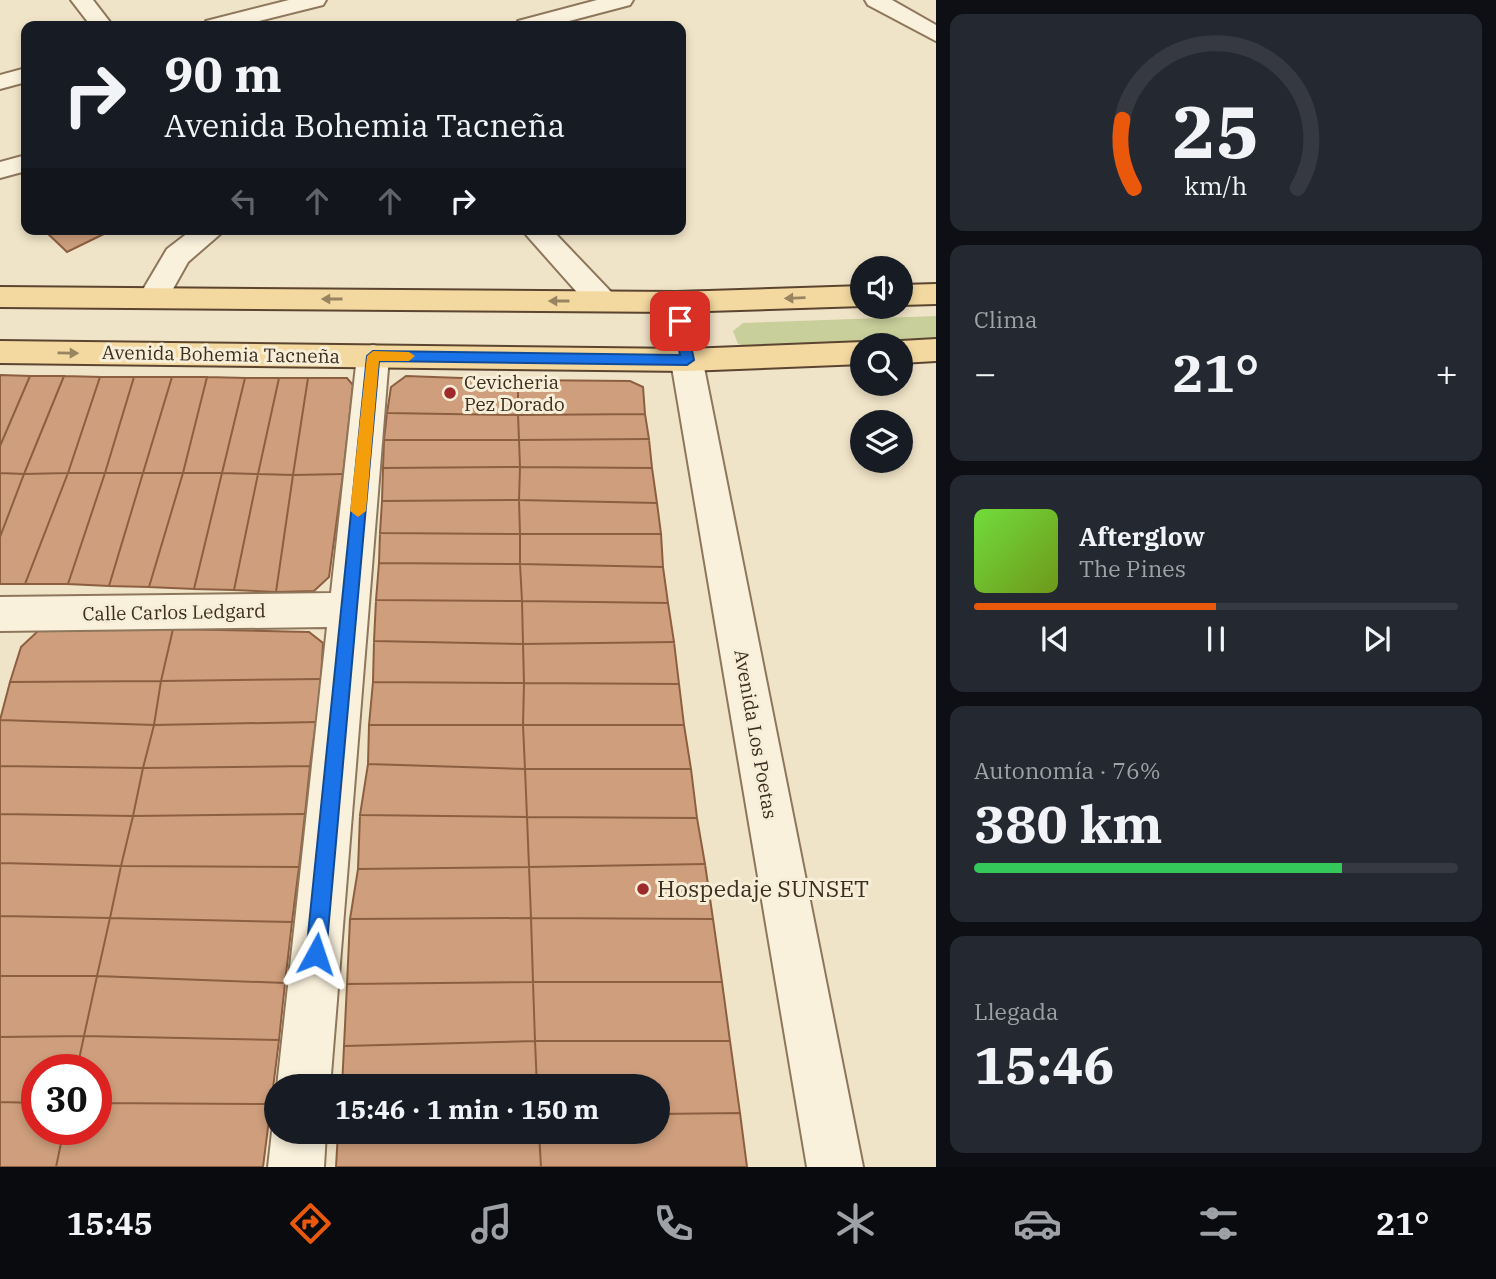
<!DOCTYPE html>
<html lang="es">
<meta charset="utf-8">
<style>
body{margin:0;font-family:"IBM Plex Serif",serif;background:#242831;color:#f1f3f6;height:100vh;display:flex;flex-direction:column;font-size:26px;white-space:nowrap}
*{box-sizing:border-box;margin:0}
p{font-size:23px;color:#9ea1a6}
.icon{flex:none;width:38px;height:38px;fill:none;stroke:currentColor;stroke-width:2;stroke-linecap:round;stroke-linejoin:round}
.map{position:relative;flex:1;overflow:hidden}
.drawer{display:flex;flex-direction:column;gap:14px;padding:14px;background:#0d0f14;width:560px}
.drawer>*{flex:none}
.banner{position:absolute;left:21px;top:21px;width:665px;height:214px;border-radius:14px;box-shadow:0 4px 10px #0003;background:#171b24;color:#f1f3f6;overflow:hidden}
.controls{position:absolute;left:850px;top:256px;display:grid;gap:14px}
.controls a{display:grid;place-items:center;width:63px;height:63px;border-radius:50%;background:#171b24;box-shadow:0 4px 10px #0003;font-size:35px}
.speed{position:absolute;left:21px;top:1054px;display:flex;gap:14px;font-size:35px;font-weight:700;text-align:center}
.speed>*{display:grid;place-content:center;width:91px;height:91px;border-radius:50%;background:#171b24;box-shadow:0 4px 10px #0003;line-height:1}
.speed .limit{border:10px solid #d22;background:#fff;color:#111}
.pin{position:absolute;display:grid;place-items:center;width:60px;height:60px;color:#fff;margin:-30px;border-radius:14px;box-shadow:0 4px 10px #0006}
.me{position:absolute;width:77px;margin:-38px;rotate:5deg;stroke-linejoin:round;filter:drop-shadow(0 0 5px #0008)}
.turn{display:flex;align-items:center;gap:24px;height:147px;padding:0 28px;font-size:32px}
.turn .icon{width:91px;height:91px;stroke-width:2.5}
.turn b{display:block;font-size:49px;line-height:60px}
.lanes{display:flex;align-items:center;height:66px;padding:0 28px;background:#0003;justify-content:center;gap:35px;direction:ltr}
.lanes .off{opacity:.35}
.big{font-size:52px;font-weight:700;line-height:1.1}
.drawer .card{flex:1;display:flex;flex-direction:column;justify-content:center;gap:10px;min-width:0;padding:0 24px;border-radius:14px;background:#242831}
.drawer .dial{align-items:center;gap:0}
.dial svg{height:182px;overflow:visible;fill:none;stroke:#363941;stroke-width:7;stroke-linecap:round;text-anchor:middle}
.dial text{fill:#f1f3f6;stroke:none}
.song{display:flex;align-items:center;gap:21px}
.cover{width:84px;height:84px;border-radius:10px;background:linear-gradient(135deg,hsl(100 70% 55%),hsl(80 70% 35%))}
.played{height:7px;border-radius:4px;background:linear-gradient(90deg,#ea580c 50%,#363941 50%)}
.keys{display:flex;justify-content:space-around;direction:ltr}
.heat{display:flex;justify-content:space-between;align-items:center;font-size:38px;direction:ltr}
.charge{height:10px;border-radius:5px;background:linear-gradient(90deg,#34c759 76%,#363941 0)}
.trip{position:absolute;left:264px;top:1074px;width:406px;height:70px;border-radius:35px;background:#171b24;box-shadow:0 4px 10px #0003;font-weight:700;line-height:70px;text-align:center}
.tabs{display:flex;height:112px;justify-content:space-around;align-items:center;background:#090b0e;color:#9ea1a6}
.tabs .icon{width:49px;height:49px}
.tabs .selected{color:#ea580c}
.tabs b{font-size:32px;color:#f1f3f6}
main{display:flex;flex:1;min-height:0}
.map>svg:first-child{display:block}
.green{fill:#c9cf9b}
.building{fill:#cf9f7d;stroke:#8d5f41;stroke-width:2}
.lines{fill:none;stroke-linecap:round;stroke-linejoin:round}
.minor-casing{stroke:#8d765c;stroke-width:4}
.major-casing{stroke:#5b4430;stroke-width:4}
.minor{fill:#faf1dc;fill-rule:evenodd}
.major{fill:#f3d9a0;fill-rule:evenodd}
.oneway{fill:#988460}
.route{fill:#1a73e8;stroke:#114b97;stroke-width:2}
.slow{fill:#f59e0b}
.poi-dot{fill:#9e2a2b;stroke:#f7eed8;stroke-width:2.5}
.labels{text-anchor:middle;stroke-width:6;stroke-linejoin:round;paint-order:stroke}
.street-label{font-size:19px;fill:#3d2e20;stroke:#f7eed8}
.poi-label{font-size:19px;fill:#3d2e20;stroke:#f7eed8;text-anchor:start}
.near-poi-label{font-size:23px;fill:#3d2e20;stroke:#f7eed8;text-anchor:start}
</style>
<main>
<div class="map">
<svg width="936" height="1167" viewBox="0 0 936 1167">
<rect width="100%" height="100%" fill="#f0e4c8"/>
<path class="green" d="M936,316v27l-176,7 -22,-6 -5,-13 10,-8z"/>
<path class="building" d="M43,229h71l-47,23z
M0,375l30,1 -30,70z
M30,376h34l-40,98 -24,-1v-27z
M64,376l36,1 -32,96 -44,1z
M406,376l112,4v35l-131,-2 4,-26z
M100,377h34l-29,96h-37z
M134,377h38l-29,96h-38z
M172,377h35l-24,96h-40z
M207,377l38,1 -23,95h-39z
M245,378h34l-21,96 -36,-1z
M279,378h29l-15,97 -35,-1z
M308,378h39l6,7 -10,89 -50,1z
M518,380l112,1 13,6 2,27 -127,1z
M387,413l131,2 1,25h-135z
M645,414l4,25 -130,1 -1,-25z
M649,439l3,29 -132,-1 -1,-27z
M384,440h135l1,27 -137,1z
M520,467l132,1 5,35 -138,-3z
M520,467l-1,33 -137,1 1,-33z
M0,473l24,1 -24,63z
M68,473h37l-37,111h-43z
M68,473l-43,111h-25v-47l24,-63z
M105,473h38l-34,113 -41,-2z
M143,473h40l-34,114 -40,-1z
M183,473h39l-28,116 -45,-2z
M222,473l36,1 -24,116 -40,-1z
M258,474l35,1 -17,117 -42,-2z
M343,474l-14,103 -15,14 -38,1 17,-117z
M519,500l138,3 4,31h-141z
M519,500l1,34 -140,-1 2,-32z
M380,533l140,1v30l-141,-1z
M520,534h141l2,33 -143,-3z
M379,563l141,1 2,37 -146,-1z
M520,564l143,3 5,36 -146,-2z
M376,600l146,1 1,43 -149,-3z
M522,601l146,2 6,39 -151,2z
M173,629l-12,52 -151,1 11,-35 18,-17z
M173,629l136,3 14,11 -2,36 -160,2z
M374,641l149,3 1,39 -151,-1z
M674,642l5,42 -155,-1 -1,-39z
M321,679l-5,43 -162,3 7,-44z
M161,681l-7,44 -154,-5 10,-38z
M373,682l151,1 -1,42h-154z
M524,683l155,1 5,41h-161z
M0,720l154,5 -11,43 -143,-2z
M316,722l-6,44 -167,2 11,-43z
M369,725h154l2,44 -157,-5z
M523,725h161l7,44h-166z
M368,764l157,5 2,48 -167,-2z
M0,766l143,2 -10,48 -133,-2z
M310,766l-5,48 -172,2 10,-48z
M525,769h166l6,49 -170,-1z
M0,814l133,2 -12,50 -121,-3z
M305,814l-6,53 -178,-1 12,-50z
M360,815l167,2 2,50 -171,2z
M527,817l170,1 8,46 -176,3z
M0,863l121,3 -11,52 -110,-2z
M705,864l8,55 -182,-1 -2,-51z
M121,866l178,1 -7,55 -182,-4z
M529,867l2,51 -181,1 8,-50z
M0,916l110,2 -13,58h-97z
M110,918l182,4 -7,61 -188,-7z
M531,918l182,1 9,63h-189z
M531,918l2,64 -186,2 3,-65z
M0,976h97l-13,60 -84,1z
M97,976l188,7 -6,57 -195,-4z
M533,982h189l8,59h-195z
M533,982l2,59 -191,5 3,-62z
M84,1036l-7,33h-40v34l-37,-1v-65z
M84,1036l195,4 -8,64 -175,-1v-34h-19z
M535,1041h195l10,72 -82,1v-27h-121z
M535,1041l2,46h-195l2,-41z
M0,1102l37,1v26h27l-8,38h-56z
M96,1103l175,1 -8,63h-207l8,-38h32z
M740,1113l7,54h-206l-2,-35h119v-18z
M338,1132h201l2,35h-205z"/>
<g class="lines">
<defs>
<path id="minor" d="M71,0h22l20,26h-22z
M289,0h37l-3,5 -84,21h-36l3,-5z
M597,0h36l-3,5 -80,21h-35l3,-5z
M865,0h27l44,25v16l-68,-36z
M26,68v14l-26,7v-14z
M26,155v16l-26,7v-16z
M193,229h33l-38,33 -24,43 -11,3 -11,-3 -4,-7 29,-49z
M521,229h30l62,65 4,7 -4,7 -11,3 -11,-3z
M676,292l11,3 4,7 172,865h-56l-146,-865 4,-7z
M373,345l11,3 5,8 -59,731h-53l50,-460 -327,4v-34l331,-4 26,-237 5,-8z
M276,1121v11h50l-2,35h-56l4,-35z"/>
<path id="major" d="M936,284v20l-35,1v-20z
M863,286v20l-187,6 -676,-5v-20l676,5z
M936,339v22l-35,2v-18h-12l12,-4z
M0,341l687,8 176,-7 10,3h-10v19l-176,7 -687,-8z"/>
</defs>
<use href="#minor" class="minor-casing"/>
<use href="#major" class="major-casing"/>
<use href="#minor" class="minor"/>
<use href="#major" class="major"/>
</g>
<defs><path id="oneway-solid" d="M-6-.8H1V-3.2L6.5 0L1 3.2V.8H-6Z" transform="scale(1.75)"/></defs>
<g class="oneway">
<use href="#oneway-solid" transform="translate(795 298) rotate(178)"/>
<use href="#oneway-solid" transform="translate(332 299) rotate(-180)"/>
<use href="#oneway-solid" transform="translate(559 301) rotate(-180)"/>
<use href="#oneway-solid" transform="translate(68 353) rotate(1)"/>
</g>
<path class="route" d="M680,317l6,4 8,39 -7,5 -308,-4 -53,593 -3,8 -7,3 -7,-3 -3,-8 61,-598 6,-5 307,4 -6,-34z"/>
<path class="slow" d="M373,351l36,1 6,4 -6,5h-30l-13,150 -8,6 -8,-6 17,-155z"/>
<g class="poi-dot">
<circle cx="450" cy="393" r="7"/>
<circle cx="643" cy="889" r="7"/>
</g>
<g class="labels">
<g class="street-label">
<text transform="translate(221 354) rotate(1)" y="7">Avenida Bohemia Tacneña</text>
<text transform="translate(174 612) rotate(-1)" y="7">Calle Carlos Ledgard</text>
<text transform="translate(756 734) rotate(80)" y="7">Avenida Los Poetas</text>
</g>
<g class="poi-label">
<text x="464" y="389">Cevicheria<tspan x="464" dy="22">Pez Dorado</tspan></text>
</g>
<g class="near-poi-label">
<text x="657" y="897">Hospedaje SUNSET</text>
</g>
</g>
</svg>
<div class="controls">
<a><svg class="icon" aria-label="sound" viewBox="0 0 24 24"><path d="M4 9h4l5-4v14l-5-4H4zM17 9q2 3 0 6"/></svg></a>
<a><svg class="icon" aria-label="search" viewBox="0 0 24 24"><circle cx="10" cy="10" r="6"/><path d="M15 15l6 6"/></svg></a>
<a><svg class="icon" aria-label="layers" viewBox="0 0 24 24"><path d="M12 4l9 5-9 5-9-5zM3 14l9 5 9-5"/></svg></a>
</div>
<div class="speed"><div class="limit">30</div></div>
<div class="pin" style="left:680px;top:321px;background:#d93025"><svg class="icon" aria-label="arrive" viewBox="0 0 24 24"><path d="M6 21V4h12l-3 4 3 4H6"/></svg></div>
<svg class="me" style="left:316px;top:954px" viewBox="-20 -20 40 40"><path d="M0-17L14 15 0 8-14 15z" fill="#1a73e8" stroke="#fff" stroke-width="4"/></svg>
<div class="trip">15:46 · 1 min · 150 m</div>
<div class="banner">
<div class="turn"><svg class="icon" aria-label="right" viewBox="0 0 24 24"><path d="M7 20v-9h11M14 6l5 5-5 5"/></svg><div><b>90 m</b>Avenida Bohemia Tacneña</div></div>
<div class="lanes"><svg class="icon off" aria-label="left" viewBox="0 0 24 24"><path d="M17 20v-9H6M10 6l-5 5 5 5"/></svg><svg class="icon off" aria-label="ahead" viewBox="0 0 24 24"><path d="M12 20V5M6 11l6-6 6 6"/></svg><svg class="icon off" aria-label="ahead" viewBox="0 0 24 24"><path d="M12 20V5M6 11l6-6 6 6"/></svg><svg class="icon" aria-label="right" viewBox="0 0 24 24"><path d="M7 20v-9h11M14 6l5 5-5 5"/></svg></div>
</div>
</div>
<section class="drawer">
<div class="card dial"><svg viewBox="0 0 100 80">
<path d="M14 69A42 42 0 1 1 86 69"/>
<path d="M14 69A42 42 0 0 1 9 39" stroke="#ea580c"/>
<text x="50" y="56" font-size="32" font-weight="700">25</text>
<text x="50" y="72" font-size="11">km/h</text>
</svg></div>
<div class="card"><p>Clima</p>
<div class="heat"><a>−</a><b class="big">21°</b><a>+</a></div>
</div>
<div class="card">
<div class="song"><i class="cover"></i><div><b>Afterglow</b><p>The Pines</p></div></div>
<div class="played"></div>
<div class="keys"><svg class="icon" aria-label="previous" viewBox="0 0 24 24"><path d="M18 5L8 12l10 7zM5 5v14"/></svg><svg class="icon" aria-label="pause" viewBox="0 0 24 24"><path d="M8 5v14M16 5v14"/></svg><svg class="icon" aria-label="next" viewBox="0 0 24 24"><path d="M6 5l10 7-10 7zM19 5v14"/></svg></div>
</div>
<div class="card"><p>Autonomía · 76%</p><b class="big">380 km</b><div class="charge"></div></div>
<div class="card"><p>Llegada</p><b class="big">15:46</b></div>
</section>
</main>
<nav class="tabs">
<b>15:45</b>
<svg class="icon selected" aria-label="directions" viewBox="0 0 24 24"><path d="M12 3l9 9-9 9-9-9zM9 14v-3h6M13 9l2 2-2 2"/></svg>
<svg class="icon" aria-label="music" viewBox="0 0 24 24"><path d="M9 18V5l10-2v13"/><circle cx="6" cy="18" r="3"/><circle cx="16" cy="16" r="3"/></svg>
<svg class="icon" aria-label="phone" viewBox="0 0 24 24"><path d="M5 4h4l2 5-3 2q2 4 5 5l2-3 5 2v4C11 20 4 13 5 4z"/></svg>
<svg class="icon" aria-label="climate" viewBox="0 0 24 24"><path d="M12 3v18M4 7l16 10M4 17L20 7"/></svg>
<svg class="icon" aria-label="car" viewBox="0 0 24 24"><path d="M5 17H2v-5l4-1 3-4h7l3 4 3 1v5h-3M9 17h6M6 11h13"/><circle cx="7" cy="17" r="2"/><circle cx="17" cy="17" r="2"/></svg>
<svg class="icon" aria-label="filters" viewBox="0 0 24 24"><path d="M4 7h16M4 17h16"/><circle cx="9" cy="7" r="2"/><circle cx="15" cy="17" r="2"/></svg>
<b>21°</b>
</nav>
